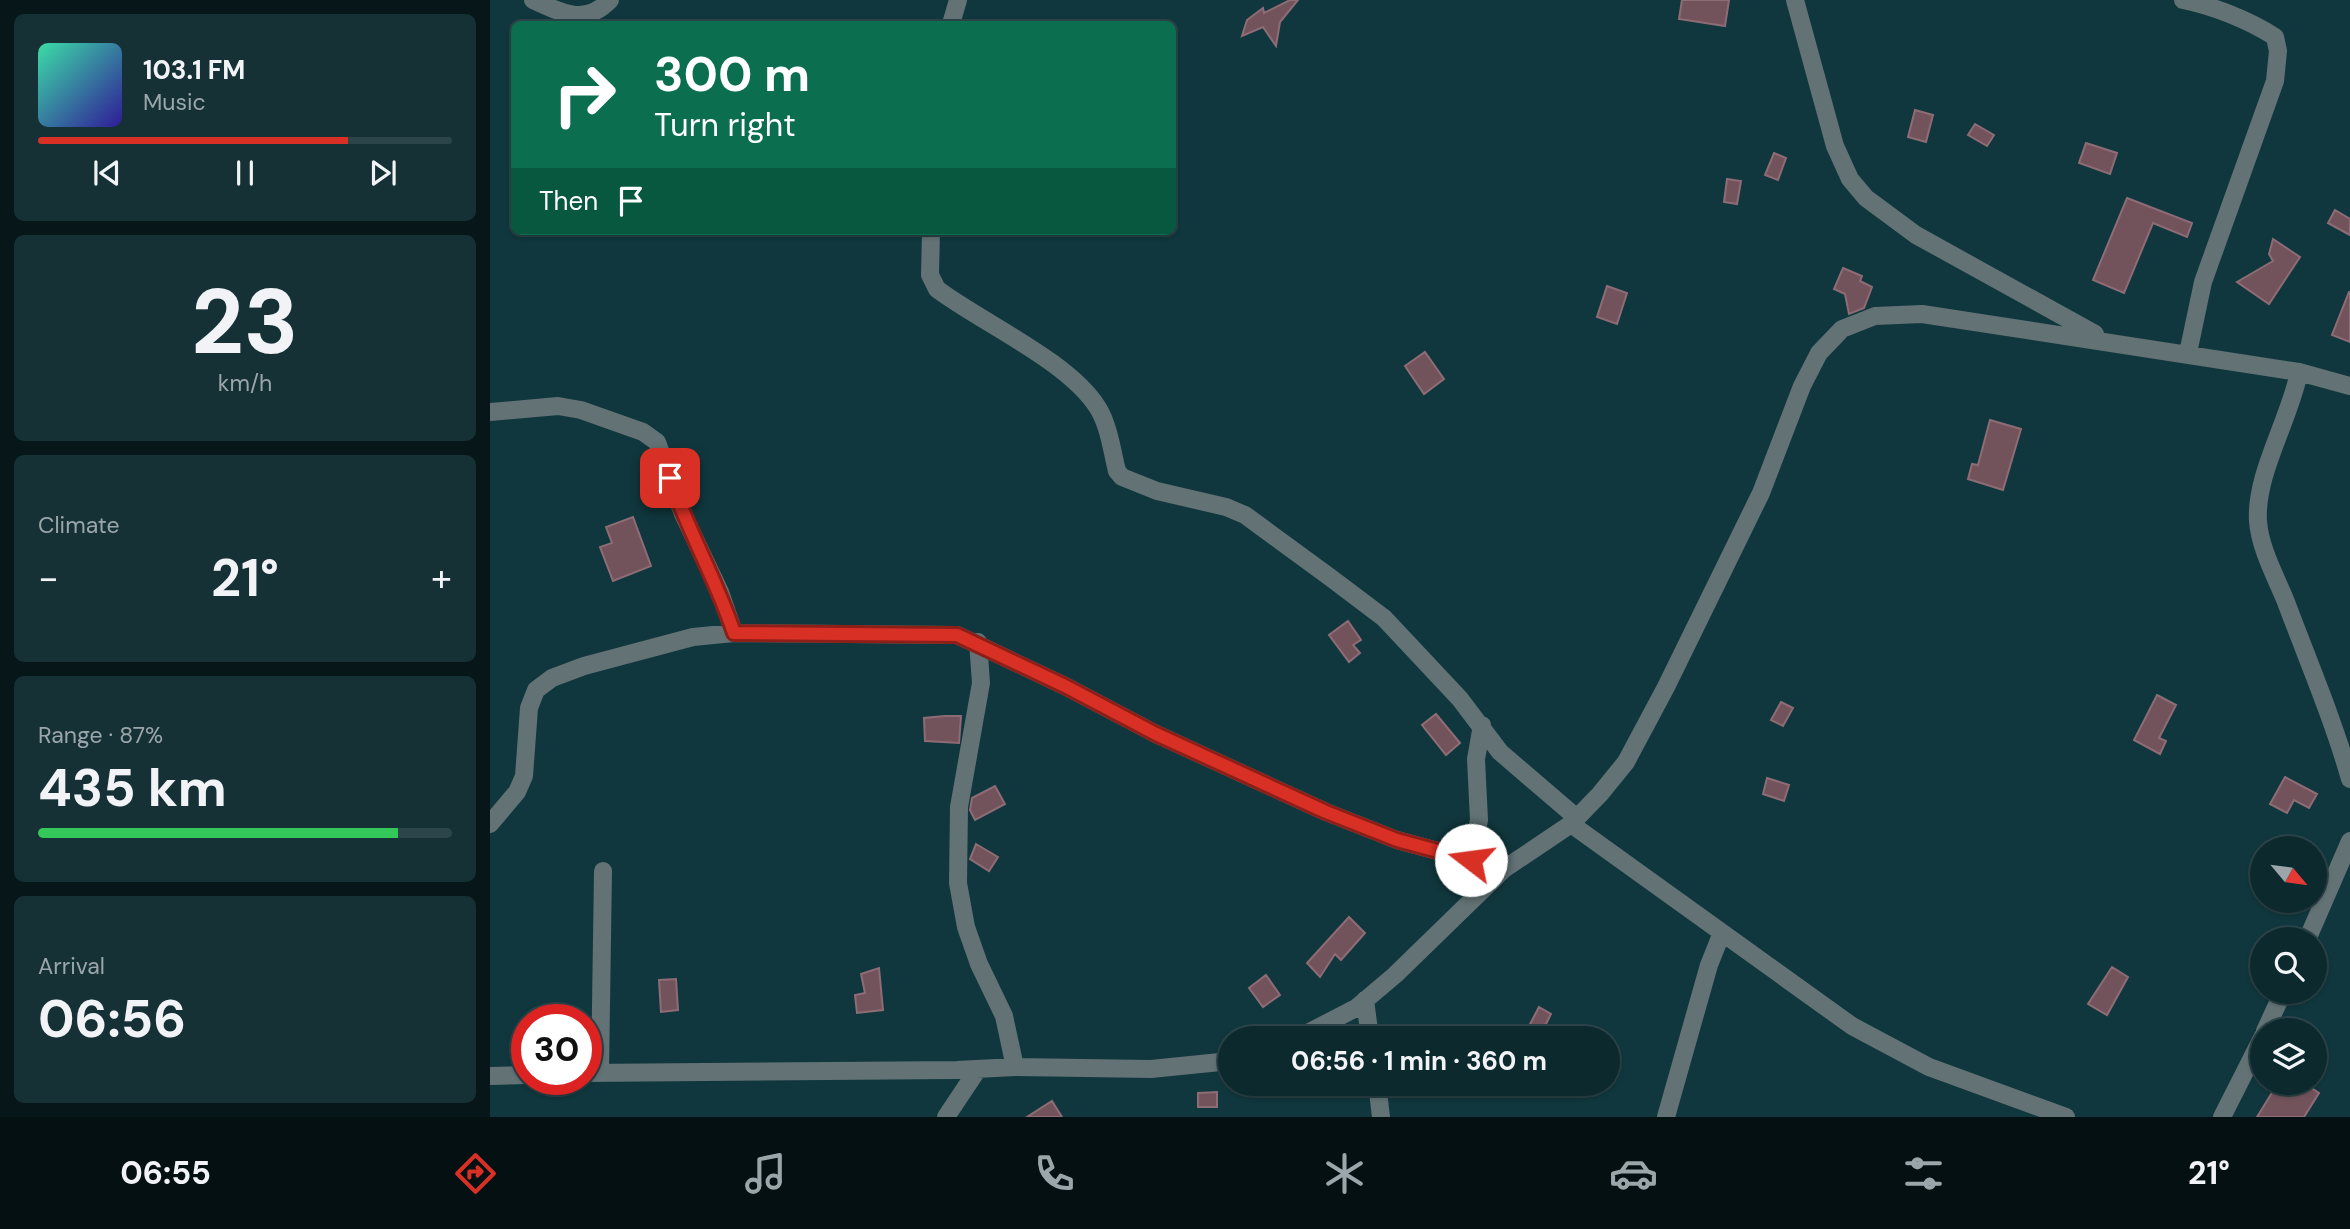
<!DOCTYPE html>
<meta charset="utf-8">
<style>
body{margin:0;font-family:"DM Sans",sans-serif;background:#153136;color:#f1f3f6;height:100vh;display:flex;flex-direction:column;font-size:26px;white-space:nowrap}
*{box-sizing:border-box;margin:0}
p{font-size:23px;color:#9aa6aa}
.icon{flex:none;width:38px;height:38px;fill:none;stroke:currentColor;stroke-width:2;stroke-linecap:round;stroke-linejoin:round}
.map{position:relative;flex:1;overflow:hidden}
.side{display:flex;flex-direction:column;gap:14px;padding:14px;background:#071719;width:490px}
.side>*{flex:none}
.hud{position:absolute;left:21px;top:21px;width:665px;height:214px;border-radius:10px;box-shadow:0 2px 5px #0004,0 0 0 2px #2c454a;background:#0b6e4f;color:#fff;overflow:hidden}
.needle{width:46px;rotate:119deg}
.fabs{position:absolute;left:1760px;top:836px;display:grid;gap:14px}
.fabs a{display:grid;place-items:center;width:77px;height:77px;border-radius:50%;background:#0c292e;box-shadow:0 2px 5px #0004,0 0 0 2px #2c454a;font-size:35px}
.speed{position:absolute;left:21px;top:1004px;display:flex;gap:14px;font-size:35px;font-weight:700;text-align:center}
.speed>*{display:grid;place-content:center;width:91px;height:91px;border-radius:50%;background:#0c292e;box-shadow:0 2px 5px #0004,0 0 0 2px #2c454a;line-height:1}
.speed .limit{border:10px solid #d22;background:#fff;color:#111}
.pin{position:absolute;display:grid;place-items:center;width:60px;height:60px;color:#fff;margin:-30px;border-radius:14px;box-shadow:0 4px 10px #0006}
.me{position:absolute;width:77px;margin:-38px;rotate:285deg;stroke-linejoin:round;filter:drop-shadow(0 0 5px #0008)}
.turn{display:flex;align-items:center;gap:24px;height:147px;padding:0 28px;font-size:32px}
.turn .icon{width:91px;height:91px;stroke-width:2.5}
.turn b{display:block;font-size:49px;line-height:60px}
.then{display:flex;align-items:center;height:66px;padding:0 28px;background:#0003;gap:14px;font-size:26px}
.big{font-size:52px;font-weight:700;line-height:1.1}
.side .tile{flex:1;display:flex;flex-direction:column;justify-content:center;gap:10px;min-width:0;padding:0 24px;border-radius:10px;background:#153136}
.side .dial{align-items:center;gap:0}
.dial b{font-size:91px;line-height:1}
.song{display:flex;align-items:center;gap:21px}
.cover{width:84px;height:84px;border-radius:10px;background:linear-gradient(135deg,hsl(160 70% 55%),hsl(250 70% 35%))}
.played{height:7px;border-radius:4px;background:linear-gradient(90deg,#d93025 75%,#2c454a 75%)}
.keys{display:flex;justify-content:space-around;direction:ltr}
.heat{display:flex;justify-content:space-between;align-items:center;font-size:38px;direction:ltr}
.charge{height:10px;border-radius:5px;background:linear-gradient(90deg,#34c759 87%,#2c454a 0)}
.trip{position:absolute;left:728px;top:1026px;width:402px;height:70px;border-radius:35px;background:#0c292e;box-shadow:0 2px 5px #0004,0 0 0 2px #2c454a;font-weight:700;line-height:70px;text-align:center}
.dock{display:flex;height:112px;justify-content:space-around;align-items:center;background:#051012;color:#9aa6aa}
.dock .icon{width:49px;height:49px}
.dock .active{color:#d93025}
.dock b{font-size:32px;color:#f1f3f6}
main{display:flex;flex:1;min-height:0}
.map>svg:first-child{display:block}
.building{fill:#72535c;stroke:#8e6c75;stroke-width:2}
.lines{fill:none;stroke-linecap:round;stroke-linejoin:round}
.minor{stroke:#627275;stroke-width:18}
.route-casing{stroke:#8d1f18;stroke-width:18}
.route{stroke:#d93025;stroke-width:12}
</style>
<main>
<section class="side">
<div class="tile">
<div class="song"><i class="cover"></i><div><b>103.1 FM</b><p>Music</p></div></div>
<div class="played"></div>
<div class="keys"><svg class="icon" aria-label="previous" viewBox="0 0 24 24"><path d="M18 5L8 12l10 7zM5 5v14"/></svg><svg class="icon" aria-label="pause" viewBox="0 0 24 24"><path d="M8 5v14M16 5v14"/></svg><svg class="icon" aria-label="next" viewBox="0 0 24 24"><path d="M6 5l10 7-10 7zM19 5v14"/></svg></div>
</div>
<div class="tile dial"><b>23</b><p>km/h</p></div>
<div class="tile"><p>Climate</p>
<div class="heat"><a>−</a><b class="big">21°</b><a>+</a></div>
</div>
<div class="tile"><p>Range · 87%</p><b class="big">435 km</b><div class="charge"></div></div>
<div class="tile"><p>Arrival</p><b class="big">06:56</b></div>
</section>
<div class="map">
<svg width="1860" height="1117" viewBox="0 0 1860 1117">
<rect width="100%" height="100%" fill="#10373d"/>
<path class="building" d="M800,0h8l-18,22 -4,24 -13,-19 -21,9 5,-16 16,-12 1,5z
M1192,0h47l-4,26 -46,-7z
M1425,110l18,5 -7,27 -18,-5z
M1485,124l19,11 -7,11 -19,-11z
M1596,143l31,10 -7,21 -31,-11z
M1284,153l12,5 -8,22 -13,-5z
M1237,179l14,2 -4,23 -13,-2z
M1637,198l65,25 -5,14 -34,-14 -29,70 -31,-13z
M1845,210l15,9v16l-22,-12z
M1783,239l27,18 -31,47 -32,-22 36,-21 -4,-7z
M1353,268l19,8 -2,5 12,6 -8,21 -15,6 -4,-20 -11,-5z
M1117,286l20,7 -10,31 -20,-7z
M1859,292h1v50l-18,-7z
M935,352l19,27 -20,15 -19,-28z
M1500,420l31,9 -18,61 -35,-11 4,-15 6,1z
M143,517l18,49 -38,15 -13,-34 12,-4 -6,-16z
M858,621l13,19 -8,5 7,8 -11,9 -20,-27z
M1667,695l19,10 -17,33 7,3 -6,13 -26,-14z
M1291,702l12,6 -10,18 -12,-6z
M946,714l24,29 -14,12 -24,-30z
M455,716h16l-2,27 -34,-2 -1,-23z
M1795,777l32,17 -8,14 -15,-8 -7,13 -17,-9z
M1277,778l22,7 -5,16 -21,-7z
M505,786l10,18 -30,16 -5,-10 2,-12z
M486,844l22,13 -9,14 -19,-12z
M859,917l16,16 -24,27 -6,-6 -15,23 -13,-14z
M1622,967l16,10 -21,38 -19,-11z
M389,968l4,42 -26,3 -2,-18 10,-2 -4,-19z
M776,975l14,20 -17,12 -14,-19z
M186,979l2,31 -17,2 -2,-32z
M1049,1007l12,7 -9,18 -13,-6z
M1788,1083h26l15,10 -15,24h-47z
M727,1092v15h-19v-14z
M562,1101l10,16h-35z"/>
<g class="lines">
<path class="minor" d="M43,0c29,13 52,26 77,0
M1305,0l40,146 15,33 16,19 50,37 179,99
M1693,0c30,6 66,20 92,37l3,14 -3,30 -72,201 -15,71
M461,24l7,-24
M441,231l-1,44 7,14c45,34 132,72 161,119 11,18 14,43 19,63l5,6 35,14 69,16 19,8 86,63 53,40 76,81 40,53 77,66
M1809,372c-9,47 -44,102 -41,149 2,28 18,56 28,81 22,59 47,117 64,177
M0,412l68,-6 23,4 62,22 14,10 26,72 37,78 14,41
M488,642l3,41 -22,124 -1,76 8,44 13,37 25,52 11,51
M0,824l27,-32 7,-16 5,-68 7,-18 16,-12 32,-12 109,-29 41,-4 223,2 108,51 91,48 170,78 71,28 107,29
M1081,824l281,202 77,41 137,50
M981,860l8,-40 -3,-61 6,-34
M1817,940l43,-99
M875,1000l5,38
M1775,1031l18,-39
M808,1038l58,-30 39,-33 109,-106 67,-45 29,-30 26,-32 40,-75 95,-194 41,-107 17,-33 23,-24 33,-13 47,-2 377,58 51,14
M96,1073l371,-3 58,-3 136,2 79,-8
M110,1073l3,-202
M0,1076l37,-1
M887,1083l4,34
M456,1117l32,-48
M1176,1117l43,-152 12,-30
M1732,1117l41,-81"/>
</g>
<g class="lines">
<defs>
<path id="route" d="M180,478c18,53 46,101 64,155l223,2 108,51 91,48 170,78 71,28 74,20"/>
</defs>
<use href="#route" class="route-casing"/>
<use href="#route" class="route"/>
</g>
</svg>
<div class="fabs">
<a><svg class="needle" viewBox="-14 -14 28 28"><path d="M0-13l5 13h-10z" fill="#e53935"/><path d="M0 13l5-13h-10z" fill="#9aa6aa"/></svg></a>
<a><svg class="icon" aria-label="search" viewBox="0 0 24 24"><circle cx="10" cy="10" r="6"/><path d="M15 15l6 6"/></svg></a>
<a><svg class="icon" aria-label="layers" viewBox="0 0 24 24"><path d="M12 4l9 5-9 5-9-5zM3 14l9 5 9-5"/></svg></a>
</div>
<div class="speed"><div class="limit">30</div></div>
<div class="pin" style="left:180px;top:478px;background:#d93025"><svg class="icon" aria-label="arrive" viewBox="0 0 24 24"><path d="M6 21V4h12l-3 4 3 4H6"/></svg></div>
<svg class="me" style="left:981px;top:860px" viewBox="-20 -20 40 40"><circle r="19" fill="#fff"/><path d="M0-13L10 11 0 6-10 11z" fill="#d93025"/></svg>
<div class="trip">06:56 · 1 min · 360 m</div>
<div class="hud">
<div class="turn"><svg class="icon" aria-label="right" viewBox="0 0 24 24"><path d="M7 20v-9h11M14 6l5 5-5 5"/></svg><div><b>300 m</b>Turn right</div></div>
<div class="then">Then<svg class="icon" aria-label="arrive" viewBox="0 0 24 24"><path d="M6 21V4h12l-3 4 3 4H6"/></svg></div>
</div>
</div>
</main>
<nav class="dock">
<b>06:55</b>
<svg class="icon active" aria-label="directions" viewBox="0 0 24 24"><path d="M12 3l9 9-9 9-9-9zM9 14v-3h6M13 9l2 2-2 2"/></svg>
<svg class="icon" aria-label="music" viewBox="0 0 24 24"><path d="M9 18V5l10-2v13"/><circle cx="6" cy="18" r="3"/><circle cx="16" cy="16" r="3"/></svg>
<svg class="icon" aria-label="phone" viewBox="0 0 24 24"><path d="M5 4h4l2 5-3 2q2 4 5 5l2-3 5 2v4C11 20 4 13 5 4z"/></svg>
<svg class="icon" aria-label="climate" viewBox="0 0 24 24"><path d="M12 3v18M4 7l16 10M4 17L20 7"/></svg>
<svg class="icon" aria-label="car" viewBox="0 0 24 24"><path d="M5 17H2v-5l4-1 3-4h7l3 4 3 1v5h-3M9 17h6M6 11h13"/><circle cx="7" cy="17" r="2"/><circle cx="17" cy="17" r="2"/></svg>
<svg class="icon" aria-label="filters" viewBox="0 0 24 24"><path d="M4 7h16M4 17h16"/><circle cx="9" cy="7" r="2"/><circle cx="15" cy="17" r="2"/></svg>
<b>21°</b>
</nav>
